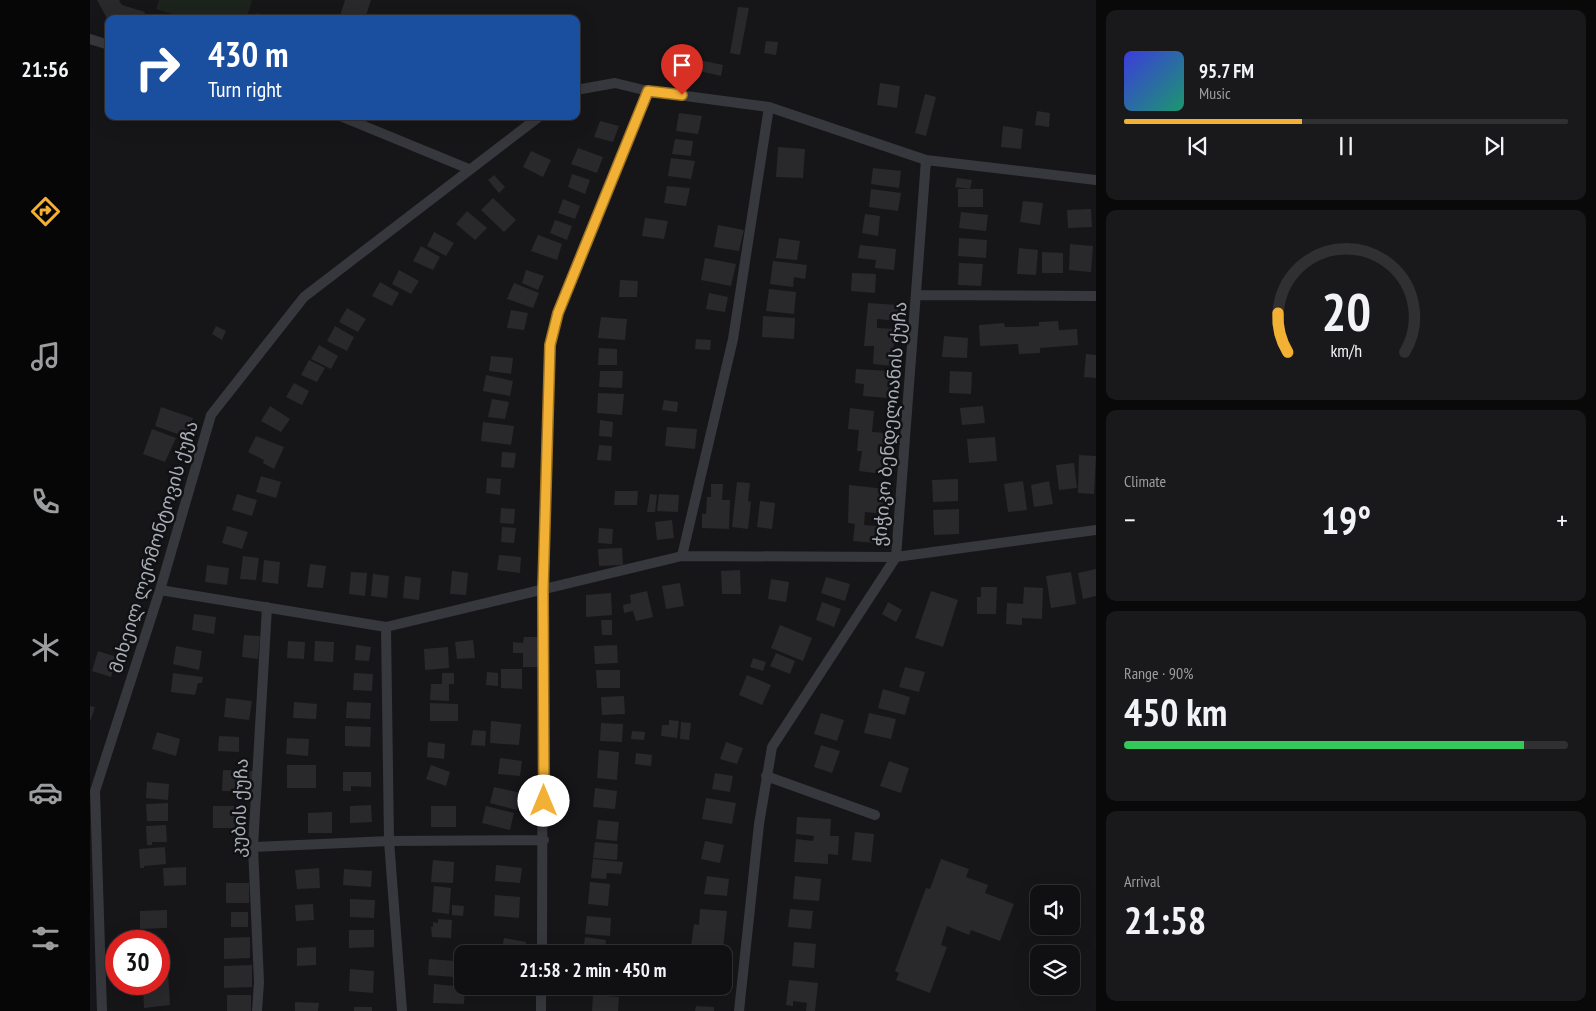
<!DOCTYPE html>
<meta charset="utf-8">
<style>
body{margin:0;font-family:"PT Sans Narrow","Noto Sans Georgian",sans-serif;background:#19191b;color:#f1f3f6;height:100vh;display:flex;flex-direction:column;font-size:19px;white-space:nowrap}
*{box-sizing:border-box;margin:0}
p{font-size:16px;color:#9c9d9f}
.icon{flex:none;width:28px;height:28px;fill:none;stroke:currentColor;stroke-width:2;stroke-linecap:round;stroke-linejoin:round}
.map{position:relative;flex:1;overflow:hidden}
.panel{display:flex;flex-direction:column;gap:10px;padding:10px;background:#09090a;width:500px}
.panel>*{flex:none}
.hud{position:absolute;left:15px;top:15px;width:475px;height:105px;border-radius:10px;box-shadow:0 5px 20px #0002,0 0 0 1px #303032;background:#1a4fa0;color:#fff;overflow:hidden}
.tools{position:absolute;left:940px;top:885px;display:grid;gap:10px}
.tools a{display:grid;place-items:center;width:50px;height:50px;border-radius:10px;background:#101012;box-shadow:0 5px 20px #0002,0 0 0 1px #303032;font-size:25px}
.speed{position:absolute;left:15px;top:930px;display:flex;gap:10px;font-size:25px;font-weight:700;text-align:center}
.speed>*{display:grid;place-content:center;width:65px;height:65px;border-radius:50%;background:#101012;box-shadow:0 5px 20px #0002,0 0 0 1px #303032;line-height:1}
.speed .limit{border:8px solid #d22;background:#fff;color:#111}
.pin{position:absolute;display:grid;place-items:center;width:42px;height:42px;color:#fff;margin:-51px -21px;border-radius:50% 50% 50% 0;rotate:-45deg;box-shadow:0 0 5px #0007}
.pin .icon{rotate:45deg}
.me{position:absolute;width:55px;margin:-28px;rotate:0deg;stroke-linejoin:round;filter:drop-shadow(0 0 4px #0008)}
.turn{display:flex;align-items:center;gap:18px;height:105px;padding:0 20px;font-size:22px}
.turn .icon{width:65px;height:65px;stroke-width:2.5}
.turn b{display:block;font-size:35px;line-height:42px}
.big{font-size:38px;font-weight:800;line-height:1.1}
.panel .card{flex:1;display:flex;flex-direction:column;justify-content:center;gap:8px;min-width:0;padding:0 18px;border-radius:10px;background:#19191b}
.panel .dial{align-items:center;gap:0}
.dial svg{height:130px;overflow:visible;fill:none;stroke:#303032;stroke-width:7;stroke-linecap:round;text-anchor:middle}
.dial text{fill:#f1f3f6;stroke:none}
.song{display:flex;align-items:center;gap:15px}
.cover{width:60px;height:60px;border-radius:8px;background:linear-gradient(135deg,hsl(240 70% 55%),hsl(160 70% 35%))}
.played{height:5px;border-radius:2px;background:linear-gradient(90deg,#f2b134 40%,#303032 40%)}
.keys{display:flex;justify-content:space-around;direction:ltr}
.heat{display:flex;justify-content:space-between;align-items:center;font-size:28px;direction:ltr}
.charge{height:8px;border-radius:4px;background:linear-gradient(90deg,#34c759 90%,#303032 0)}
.trip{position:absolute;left:364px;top:945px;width:278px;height:50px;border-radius:10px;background:#101012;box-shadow:0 5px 20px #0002,0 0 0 1px #303032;font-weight:800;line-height:50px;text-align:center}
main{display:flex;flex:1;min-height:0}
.menu{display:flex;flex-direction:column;width:90px;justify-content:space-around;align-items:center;background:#060607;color:#9c9d9f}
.menu .icon{width:35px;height:35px}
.menu .selected{color:#f2b134}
.menu b{font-size:22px;color:#f1f3f6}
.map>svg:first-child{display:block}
.green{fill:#1c231d}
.building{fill:#29292c}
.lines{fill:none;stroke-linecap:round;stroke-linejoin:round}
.minor{stroke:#37383d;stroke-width:10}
.route-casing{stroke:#9d7322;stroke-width:12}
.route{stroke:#f2b134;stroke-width:9}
.labels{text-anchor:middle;stroke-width:5;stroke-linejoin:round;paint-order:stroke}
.street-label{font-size:18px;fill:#a8adb8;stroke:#111113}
</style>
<main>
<nav class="menu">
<b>21:56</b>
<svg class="icon selected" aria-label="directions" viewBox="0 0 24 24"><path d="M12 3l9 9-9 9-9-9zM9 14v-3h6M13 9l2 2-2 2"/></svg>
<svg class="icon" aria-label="music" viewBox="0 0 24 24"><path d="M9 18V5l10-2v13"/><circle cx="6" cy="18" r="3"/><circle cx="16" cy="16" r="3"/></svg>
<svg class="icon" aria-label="phone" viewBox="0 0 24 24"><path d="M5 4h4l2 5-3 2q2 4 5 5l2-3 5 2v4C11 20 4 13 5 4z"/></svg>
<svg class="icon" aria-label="climate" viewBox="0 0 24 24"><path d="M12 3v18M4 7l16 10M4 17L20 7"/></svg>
<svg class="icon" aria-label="car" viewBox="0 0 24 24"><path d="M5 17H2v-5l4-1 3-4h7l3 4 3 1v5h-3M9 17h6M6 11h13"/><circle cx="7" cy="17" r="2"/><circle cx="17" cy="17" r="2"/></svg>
<svg class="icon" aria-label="filters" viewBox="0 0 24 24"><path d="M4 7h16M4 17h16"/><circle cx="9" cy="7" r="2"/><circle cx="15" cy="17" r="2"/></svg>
</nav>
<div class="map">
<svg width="1006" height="1011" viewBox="0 0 1006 1011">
<rect width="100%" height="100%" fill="#161618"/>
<path class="green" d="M69,0h90l3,1 -6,18h-59l-31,-10z"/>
<path class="building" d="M7,0h22l3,5 23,7 -2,7h-34v3z
M255,0h26l-6,19h-26z
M648,7l11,1 -9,47 -10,-2z
M167,13l16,5v1h-18z
M676,41l12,1 -2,13 -12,-2z
M576,53l57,12 -2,11 -57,-13z
M790,83l20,3 -3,22 -20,-3z
M835,94l11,3 -10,39 -11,-3z
M947,111l13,2 -1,14 -14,-2z
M589,113l23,3 -4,18 -22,-3z
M510,121l19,5 -6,16 -19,-5z
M913,126l20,3 -2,20 -20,-2z
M585,139l18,2 -2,15 -19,-2z
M688,147l27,2 -2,29 -27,-1z
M488,148l25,9 -6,16 -26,-9z
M441,151l20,9 -8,17 -20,-10z
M581,158l24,3 -4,18 -23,-3z
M783,168l28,3 -2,17 -28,-4z
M482,174l18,6 -5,14 -17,-7z
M404,175l11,12 -6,6 -11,-13z
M867,178l15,2 -2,9 -15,-2z
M577,186l23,2 -4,18 -22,-3z
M781,189l30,4 -3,18 -29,-4z
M868,189h25v18h-25z
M403,198l23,22 -12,12 -23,-22z
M473,199l17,7 -5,13 -17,-6z
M933,201l20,2 -3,22 -20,-3z
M1001,209l1,18 -24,1 -1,-18z
M377,211l20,17 -12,12 -19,-16z
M871,212l27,3 -2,16 -27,-3z
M775,214l15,2 -2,20 -16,-3z
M555,218l23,3 -4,18 -22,-3z
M465,220l17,6 -5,14 -17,-7z
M628,225l26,5 -5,21 -25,-4z
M344,232l20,11 -8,13 -19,-10z
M448,235l24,9 -5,16 -26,-9z
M689,238l21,3 -3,19 -21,-2z
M869,238l28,2 -1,18 -28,-2z
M980,244l23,2 -2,26 -22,-2z
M770,245l36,4 -2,21 -19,-2 1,-8 -18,-2z
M331,246l19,11 -7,13 -20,-9z
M929,248l19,2 -2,25 -19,-1z
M952,252l21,1v20h-21z
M615,258l31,6 -5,22 -30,-6z
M683,261l34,4 -2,14 -11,-2 -1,10 -23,-3z
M869,263l24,1 -2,22 -23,-1z
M309,270l20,11 -8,13 -19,-10z
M436,270l18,6 -6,14 -16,-7z
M762,273l24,1 -1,19 -24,-2z
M530,280l18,1 -1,16h-18z
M290,282l19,11 -7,13 -20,-10z
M424,283l25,10 -6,15 -26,-9z
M679,289l27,3 -2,22 -28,-3z
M619,293l19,4 -3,15 -19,-3z
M778,303l31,2 -1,16 -21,-2v9l18,1 -3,37 -19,-2 1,-18h-10z
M257,308l19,11 -8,13 -19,-10z
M421,310l17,3 -4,17 -17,-2z
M673,316l32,2 -1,21 -32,-2z
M511,317l26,2 -2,21 -27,-2z
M968,321l1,9 18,-1 1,16 -38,3v5l-21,1 -1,-10 -38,2 -1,-21 25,-2 1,4h12l22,-1v-4z
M126,326l10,5 -4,9 -10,-6z
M245,326l19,11 -7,14 -20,-10z
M854,336l24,2 -1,20 -25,-1z
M606,339l15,1 -1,10 -15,-1z
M229,345l19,11 -7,13 -20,-10z
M509,348l18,1v16h-19z
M996,354l10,1v23l-12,-1z
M401,356l22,2 -2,16 -22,-3z
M219,360l16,8 -8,14 -16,-7z
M766,369l34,2 -2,27 -25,-2 1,-12 -9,-1z
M510,371h23l-1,17 -23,-1z
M860,371l22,1 -1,22 -22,-1z
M396,375l27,6 -3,15 -27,-5z
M204,383l15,8 -7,14 -16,-8z
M508,393l26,1 -2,21 -25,-2z
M402,399l17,3 -4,17 -17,-2z
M574,400l14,2 -1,10 -15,-2z
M180,406l20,13 -9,13 -20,-11z
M893,406l2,17 -23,2 -2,-17z
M71,407l32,11 -7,19 -31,-11z
M760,408l24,3 -2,21 16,1 -5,41 -24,-3 3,-20h-5l2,-21 -11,-1z
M510,420l13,2 -1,15 -13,-1z
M393,422l31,4 -3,19 -30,-4z
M577,427l30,2 -2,20 -30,-3z
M62,429l24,9 -11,24 -22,-8z
M166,436l28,11 -10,22 -11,-6 1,-3 -16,-8z
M905,437l2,24 -28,2 -2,-24z
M509,445l13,1 -1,15 -14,-1z
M412,452l14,1 -2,15 -13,-1z
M989,455l17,1 -2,38 -16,-1z
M984,463l3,25 -18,2 -3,-25z
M171,476l20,6 -5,16 -20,-6z
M397,478l14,1 -1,16 -14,-2z
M868,479v22l-25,1 -1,-22z
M933,481l4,29 -19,2 -4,-28z
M959,481l4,23 -19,3 -3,-22z
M647,482l13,1 -2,18 3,1 -3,27 -16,-2z
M621,484h12l-1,16h8l-1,29 -27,-1v-14h4l1,-17h4z
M759,485l37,4 -3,25 -18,-2 -1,13 13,1 -2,17 -22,-2 2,-17 -7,-1z
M525,491h23l-1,14h-23z
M147,494l20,6 -5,16 -20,-6z
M560,494l7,1 -2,17h-8z
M569,494l20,1 -1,17 -21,-1z
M670,501l15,2 -3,26 -15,-2z
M411,508l14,1 -1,15 -14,-1z
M869,509v25l-25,1 -1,-25z
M582,520l2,18 -17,2 -2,-18z
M137,526l21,6 -6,17 -20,-6z
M412,527l14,1 -2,15 -13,-1z
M509,528l14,1 -1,15 -14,-1z
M532,548l1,17 -24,1 -1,-17z
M409,555l22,2 -1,16 -23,-3z
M153,556l16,2 -3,22 -16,-1z
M174,560l16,2 -2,22 -16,-2z
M220,564l16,2 -3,22 -16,-1z
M117,565l22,3 -2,17 -22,-3z
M1006,569v27l-13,3 -5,-26z
M650,570l1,24h-19l-1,-23z
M362,571l16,2 -2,22 -16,-1z
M261,572l16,1 -2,23 -16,-2z
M981,572l5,32 -25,4 -5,-32z
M283,574l16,2 -2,22 -16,-2z
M315,576l16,2 -2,22 -16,-2z
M736,577l24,7 -5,17 -24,-8z
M681,579l18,3 -3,20 -18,-3z
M590,583l4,23 -18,3 -4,-23z
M891,587h16l-1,27h-19v-17h4z
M934,587l19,1 -1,31 -20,-1v7l-16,-1 1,-21 16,1z
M557,591l6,26 -17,4 -3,-10 -9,2 -1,-8 8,-2 -1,-8z
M841,591l27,9 -15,47 -28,-9z
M521,593l1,22 -26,2v-22z
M732,602l19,7 -7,18 -18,-7z
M798,602l14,8 -6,12 -14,-8z
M104,614l22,3 -2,17 -22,-4z
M511,620h11v15h-10z
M690,625l32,13 -9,23 -32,-13z
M154,635l16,1 -2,23 -16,-2z
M434,637h16v30h-17v-14h-10v-11l10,1z
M383,640l2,18 -18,1 -2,-17z
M198,641l17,1 -1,17 -17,-1z
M225,641l19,1 -1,20 -19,-1z
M266,645l15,2 -2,14 -14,-1z
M527,645l1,18 -23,1 -1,-18z
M86,646l26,5 -3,19 -26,-6z
M358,647l1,21 -24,2 -1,-21z
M8,651l19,6 -6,20 -19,-6z
M686,653l19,8 -5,13 -20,-8z
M663,658l13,4 -3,9 -13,-4z
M815,667l20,5 -6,20 -20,-5z
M411,669h21v20l-21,-1z
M506,670h24v18h-23z
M397,672l11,1v13l-12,-1z
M83,673l30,4 -1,6h-4l-3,12 -24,-3z
M264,673l19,1 -1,17 -19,-1z
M352,673h12v11h-5v17l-19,-1 1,-16h11z
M657,675l24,10 -9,20 -23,-10z
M793,689l27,8 -5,18 -27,-7z
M534,696l1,18 -23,1 -1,-18z
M136,698l26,3 -3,19 -25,-3z
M204,702l23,2 -1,15 -23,-1z
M257,702l24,1 -1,16 -24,-1z
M340,703l28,1v17h-28z
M0,706l5,1 -5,15z
M731,713l23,7 -7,21 -23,-7z
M779,713l27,6 -5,20 -27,-6z
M579,720l10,1 -2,17 -16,-2 1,-11h7z
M401,721l30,3 -2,21 -29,-2z
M591,722l10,1 -2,17 -9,-1z
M511,723l22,1 -1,18 -22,-1z
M255,726l26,1 -1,20 -25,-1z
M383,730l13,1 -1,15 -14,-1z
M542,731l13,1 -1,8 -13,-1z
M67,732l23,7 -4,17 -24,-7z
M129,736l20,1v15l-21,-1z
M197,738l22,1 -1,17 -22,-2z
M338,742l17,2 -1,15 -17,-2z
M636,742l17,6 -6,16 -17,-5z
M731,745l19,6 -8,22 -18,-6z
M509,750l20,2 -2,28 -20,-2z
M546,753l16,2 -1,11 -16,-2z
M410,758l22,3 -2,15 -22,-2z
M799,761l20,7 -8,25 -21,-7z
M197,765h29v23h-29z
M341,765l19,7 -4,14 -20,-7z
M133,770l31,1 -1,21 -31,-1z
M253,772h28v15l-20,-1v5h-8z
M625,773l18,3 -3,16 -18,-3z
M57,782l22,2 -1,16 -22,-2z
M404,787l27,6 -4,17 -27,-7z
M505,788l22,3 -2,18 -22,-2z
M616,798l30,5 -4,21 -30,-5z
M78,803v18h-21l-1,-17z
M281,805l1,17 -22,1v-17z
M123,806h22v22h-22z
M341,806h25v21h-25z
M396,806l28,7 -4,17 -28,-7z
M242,812v21h-24v-20z
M707,817l34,2 -1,17h9l-1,19 -10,-1v10l-34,-2 2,-23 17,2 1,-5 -18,-2z
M508,820l21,2 -2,19 -21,-2z
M76,825l1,17h-15v3h-5l-1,-19z
M765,832l19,2 -3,28 -19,-2z
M615,841l19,4 -4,18 -19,-4z
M505,842l23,2 -1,16 -24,-2z
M75,847l1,17 -22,2v2h-4l-1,-19z
M503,859l30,3 -2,12 -14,-1 -1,6 -15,-1z
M851,859l28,10 -3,8 22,8 -3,8 29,11 -14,37 -29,-11 -2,5 -22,-9 -6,19 6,2 -17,46 -34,-13 3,-7 -4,-2 31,-83 4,1z
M343,860l21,2 -1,21 -22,-1z
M406,865l26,3 -2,15 -25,-2z
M96,867v18l-22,1 -1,-18z
M229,868l1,20 -23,1 -2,-19z
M254,869l28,2 -1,16 -28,-2z
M617,876l22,3 -2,17 -23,-2z
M705,876l26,3 -2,22 -26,-2z
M500,882l20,2 -2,22 -20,-2z
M136,883h23v20h-23z
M344,886l17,2 -2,26 -17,-2z
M405,895l25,2 -1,21 -25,-2z
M260,899l25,1 -1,18 -24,-1z
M223,904l1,16 -18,1 -1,-16z
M362,905l12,1 -1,10 -11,-1z
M610,909l27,2 -4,38 -32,-3 3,-22 5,1z
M700,909l23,2 -2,18 -23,-2z
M77,910v18l-27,1v-18z
M141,912h17v15h-17z
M497,916l24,2 -1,18 -25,-2z
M348,919l14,1 -1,18 -19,-1 -1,-10h2v-5l5,1z
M259,930h25v17l-25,1z
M160,937v21l-26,1v-21z
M495,937l21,3 -2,14 -21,-2z
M414,938l22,4 -2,12h-23z
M69,940h5v18h-5z
M704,942l22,2 -2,24 -22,-2z
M226,947v18l-19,1v-18z
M339,959l27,2 -2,16 -26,-2z
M162,965v22l-28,1v-22z
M260,969l24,2 -1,22 -24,-2z
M78,973l2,32 -26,3 -1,-24h16v-10z
M699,980l29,3 -3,28h-9l1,-8 -14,-2v5l-7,-1z
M344,984l31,3 -1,17 -31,-1z
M601,986h24v7l-25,-3z
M137,995h24v16h-24z
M503,995l26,2 -1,14h-26z
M205,1002l24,1 -1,8h-23z
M606,1006l18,1v4h-19z
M264,1007h18v4h-18z"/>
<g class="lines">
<path class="minor" d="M0,39l19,6
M486,90l39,-7 33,8 121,16 157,53 170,20
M250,116l129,53
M827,295l179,1
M592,556l51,-217 36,-232
M70,590l226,37 296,-71 214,1 200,-27
M296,627l3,214 13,170
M676,776l109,39
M163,847l136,-6 155,-1
M452,954l1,-364 7,-245 8,-32 90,-222
M12,1011l-7,-220 65,-201 51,-175 93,-118 236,-181
M167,1011l2,-29 -6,-135 14,-240
M451,1011v-25
M649,1011l20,-187 13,-77 124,-190 30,-397"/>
</g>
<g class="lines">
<defs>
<path id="route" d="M454,801l-1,-211 7,-245 8,-32 90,-222 34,4"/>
</defs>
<use href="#route" class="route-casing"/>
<use href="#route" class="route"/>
</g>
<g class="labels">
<g class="street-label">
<text transform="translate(800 424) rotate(-85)" y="6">ჭიჭიკო ბენდელიანის ქუჩა</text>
<text transform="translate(64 547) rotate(-73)" y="6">მიხეილ ლერმონტოვის ქუჩა</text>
<text transform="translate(150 808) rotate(-88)" y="6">კუბის ქუჩა</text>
</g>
</g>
</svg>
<div class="tools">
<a><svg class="icon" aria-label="sound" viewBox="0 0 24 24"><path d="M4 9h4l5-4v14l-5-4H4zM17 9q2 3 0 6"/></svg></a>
<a><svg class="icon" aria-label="layers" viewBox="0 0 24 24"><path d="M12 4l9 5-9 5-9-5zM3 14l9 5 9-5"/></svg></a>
</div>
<div class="speed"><div class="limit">30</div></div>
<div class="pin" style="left:592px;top:95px;background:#d93025"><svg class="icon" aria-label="arrive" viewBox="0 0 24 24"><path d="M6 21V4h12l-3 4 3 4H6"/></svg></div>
<svg class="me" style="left:454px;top:801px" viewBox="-20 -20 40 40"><circle r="19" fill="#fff"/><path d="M0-13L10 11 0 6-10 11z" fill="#f2b134"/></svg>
<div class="trip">21:58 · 2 min · 450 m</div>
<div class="hud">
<div class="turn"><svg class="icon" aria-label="right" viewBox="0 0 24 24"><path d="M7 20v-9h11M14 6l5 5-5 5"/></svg><div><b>430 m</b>Turn right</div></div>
</div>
</div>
<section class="panel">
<div class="card">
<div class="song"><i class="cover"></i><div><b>95.7 FM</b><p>Music</p></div></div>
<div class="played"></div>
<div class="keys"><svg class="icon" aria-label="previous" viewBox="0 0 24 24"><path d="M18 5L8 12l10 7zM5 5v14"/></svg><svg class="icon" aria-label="pause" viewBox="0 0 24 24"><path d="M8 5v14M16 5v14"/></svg><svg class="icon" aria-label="next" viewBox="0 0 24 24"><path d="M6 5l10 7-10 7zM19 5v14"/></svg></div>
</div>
<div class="card dial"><svg viewBox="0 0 100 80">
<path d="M14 69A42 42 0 1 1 86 69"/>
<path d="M14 69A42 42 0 0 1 8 45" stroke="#f2b134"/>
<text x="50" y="56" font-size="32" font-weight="700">20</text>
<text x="50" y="72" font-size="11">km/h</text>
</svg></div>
<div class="card"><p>Climate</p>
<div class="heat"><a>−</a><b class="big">19°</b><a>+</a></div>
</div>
<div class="card"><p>Range · 90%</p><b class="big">450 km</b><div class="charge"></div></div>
<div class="card"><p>Arrival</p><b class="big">21:58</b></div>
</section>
</main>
